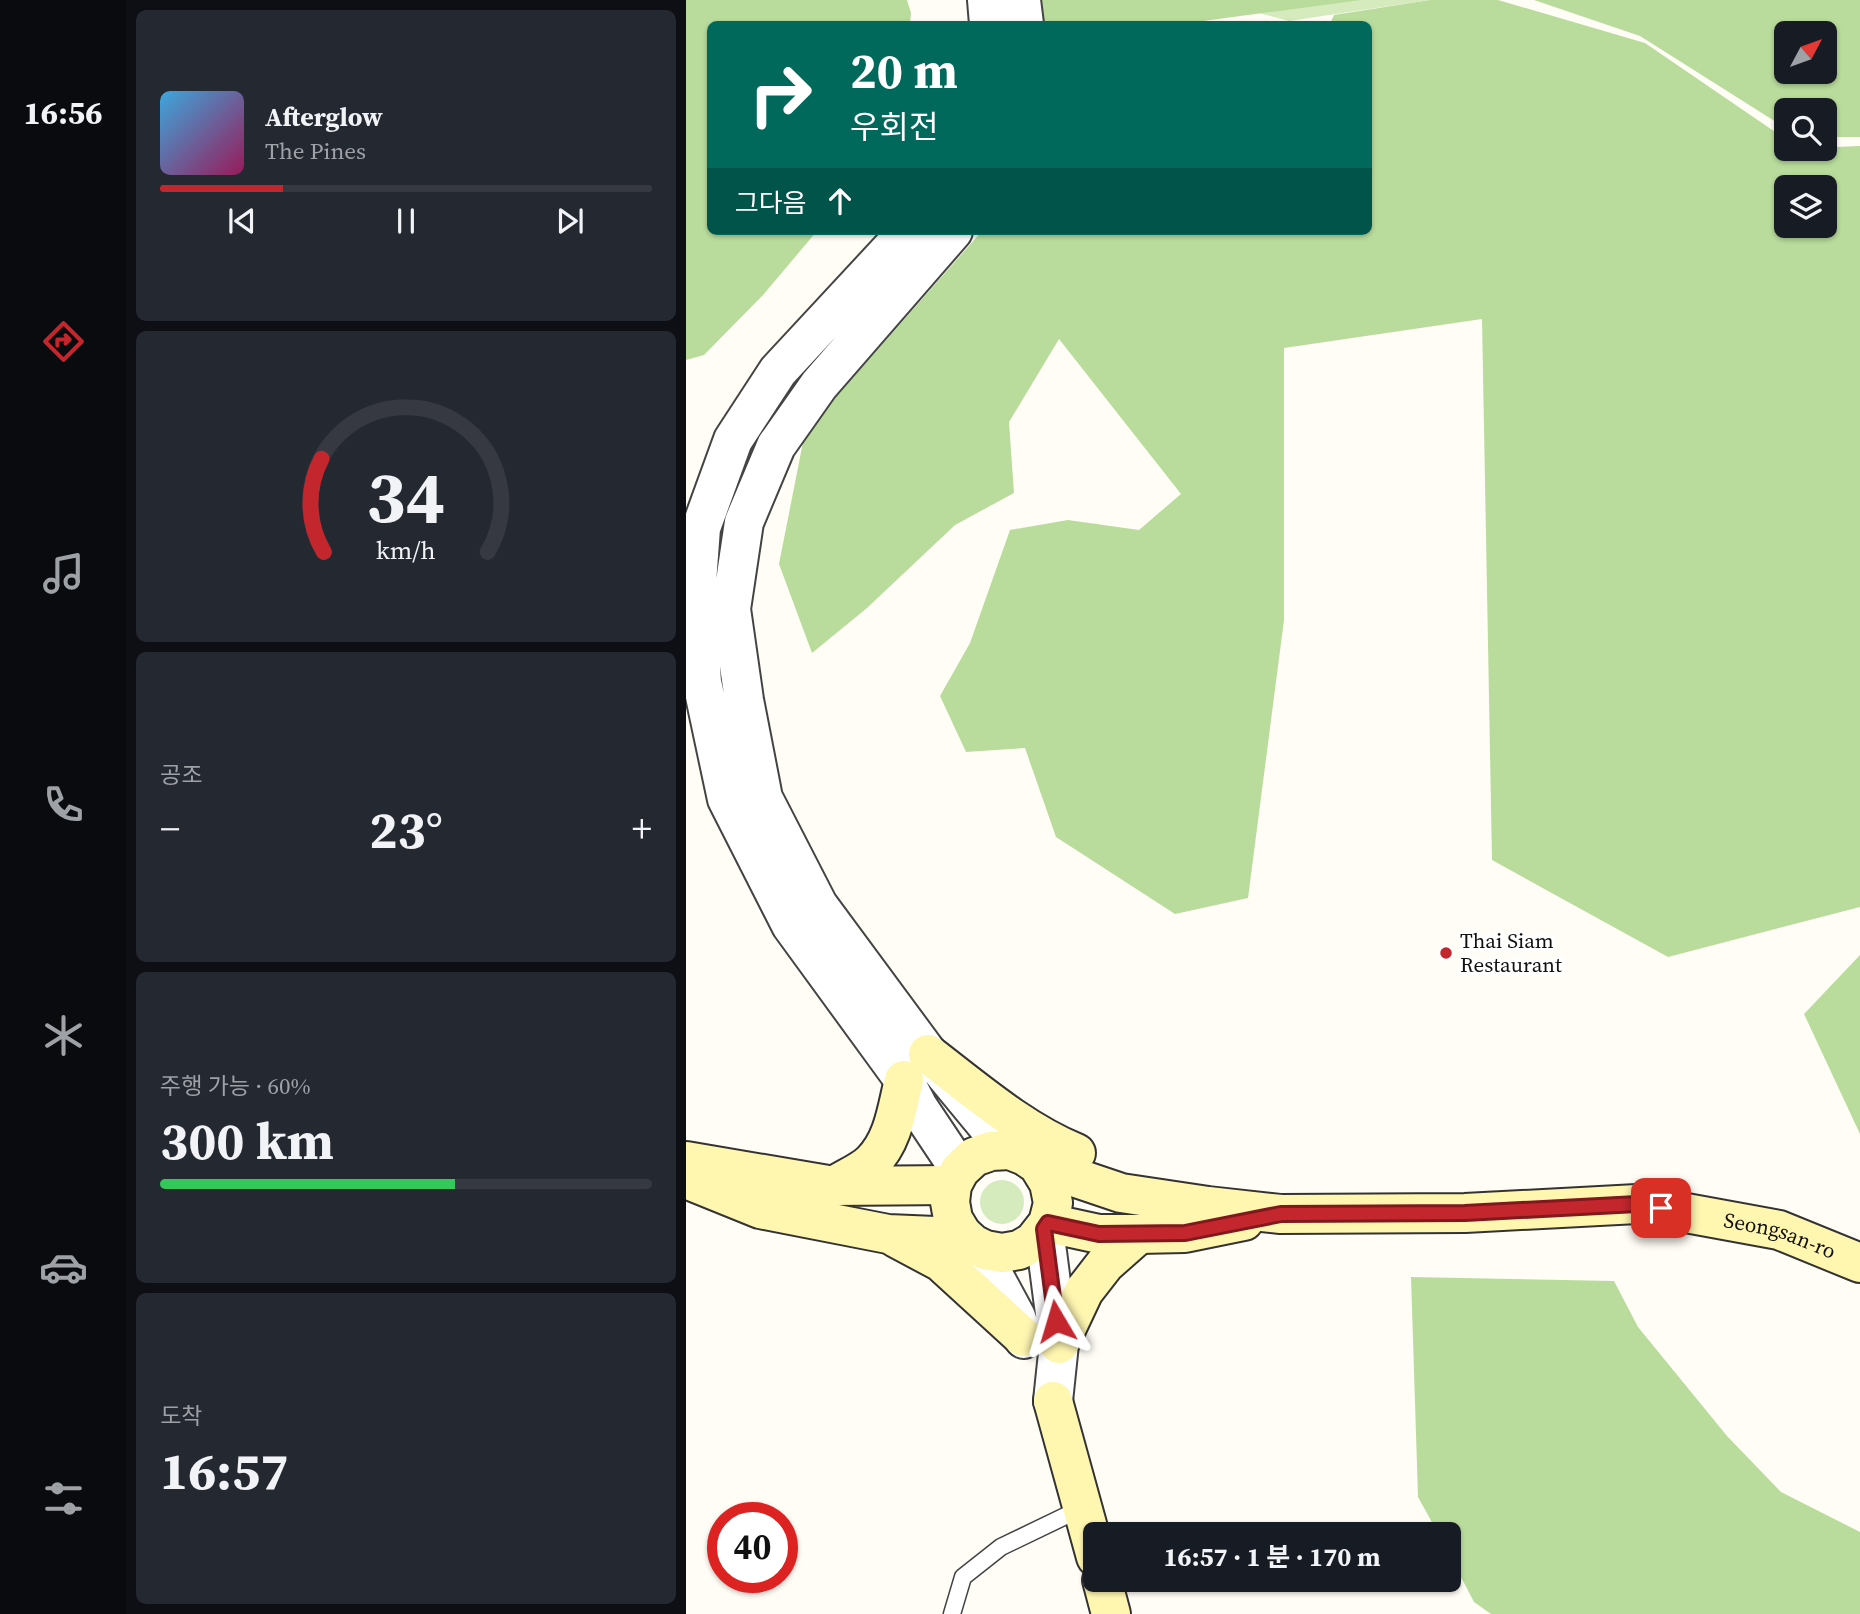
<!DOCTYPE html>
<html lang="ko">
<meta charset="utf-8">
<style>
body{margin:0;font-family:"Source Serif 4","Noto Sans KR",serif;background:#242831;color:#f1f3f6;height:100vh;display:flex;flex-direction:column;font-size:26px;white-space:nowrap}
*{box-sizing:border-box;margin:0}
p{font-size:23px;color:#9ea1a6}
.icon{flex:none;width:38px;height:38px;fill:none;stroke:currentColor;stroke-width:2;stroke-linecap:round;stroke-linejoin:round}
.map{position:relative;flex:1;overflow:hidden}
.sheet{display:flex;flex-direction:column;gap:10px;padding:10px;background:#0d0f14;width:560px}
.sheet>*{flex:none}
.top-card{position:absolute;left:21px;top:21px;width:665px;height:214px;border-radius:10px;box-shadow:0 2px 5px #0004;background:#00695c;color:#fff;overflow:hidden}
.needle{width:46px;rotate:49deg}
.tools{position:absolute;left:1088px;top:21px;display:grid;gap:14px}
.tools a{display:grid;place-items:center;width:63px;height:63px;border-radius:10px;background:#171b24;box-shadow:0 2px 5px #0004;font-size:35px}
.speed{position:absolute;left:21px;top:1502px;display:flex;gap:14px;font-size:35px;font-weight:700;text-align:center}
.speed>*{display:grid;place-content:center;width:91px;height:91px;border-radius:50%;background:#171b24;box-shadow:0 2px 5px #0004;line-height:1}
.speed .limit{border:10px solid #d22;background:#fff;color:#111}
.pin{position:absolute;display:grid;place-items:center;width:60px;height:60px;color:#fff;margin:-30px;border-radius:14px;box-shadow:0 4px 10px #0006}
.me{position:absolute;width:77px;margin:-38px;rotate:353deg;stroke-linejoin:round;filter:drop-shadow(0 0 5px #0008)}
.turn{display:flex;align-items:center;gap:24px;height:147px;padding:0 28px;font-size:32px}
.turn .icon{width:91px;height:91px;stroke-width:2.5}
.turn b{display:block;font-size:49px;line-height:60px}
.then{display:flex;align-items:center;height:66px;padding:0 28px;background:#0003;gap:14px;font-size:26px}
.big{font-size:52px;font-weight:700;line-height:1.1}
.sheet .widget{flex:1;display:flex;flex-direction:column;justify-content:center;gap:10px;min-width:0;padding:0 24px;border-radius:10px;background:#242831}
.sheet .dial{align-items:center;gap:0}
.dial svg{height:182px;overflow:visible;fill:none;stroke:#363941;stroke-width:7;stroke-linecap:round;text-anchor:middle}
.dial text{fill:#f1f3f6;stroke:none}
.song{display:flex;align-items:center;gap:21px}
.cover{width:84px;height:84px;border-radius:10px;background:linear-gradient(135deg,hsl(200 70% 55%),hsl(330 70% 35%))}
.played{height:7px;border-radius:4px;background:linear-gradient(90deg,#c4262e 25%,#363941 25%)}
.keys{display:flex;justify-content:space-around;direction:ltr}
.heat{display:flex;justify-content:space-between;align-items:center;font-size:38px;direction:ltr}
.charge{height:10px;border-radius:5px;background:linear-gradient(90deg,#34c759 60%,#363941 0)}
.trip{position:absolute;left:397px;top:1522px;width:378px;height:70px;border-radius:10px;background:#171b24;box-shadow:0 2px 5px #0004;font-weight:700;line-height:70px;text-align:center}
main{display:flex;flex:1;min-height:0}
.dock{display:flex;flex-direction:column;width:126px;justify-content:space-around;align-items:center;background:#090b0e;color:#9ea1a6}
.dock .icon{width:49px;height:49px}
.dock .selected{color:#c4262e}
.dock b{font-size:32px;color:#f1f3f6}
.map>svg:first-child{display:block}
.green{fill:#d5ebbd}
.forest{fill:#b9dc9c;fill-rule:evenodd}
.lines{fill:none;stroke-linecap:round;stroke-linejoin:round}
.service-casing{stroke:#444;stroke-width:19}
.tertiary-casing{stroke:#444;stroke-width:42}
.secondary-casing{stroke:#333;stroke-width:42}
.service{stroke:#fff;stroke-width:16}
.tertiary{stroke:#fff;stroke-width:38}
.secondary{stroke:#fff6b0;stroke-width:38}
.route-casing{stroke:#7f191e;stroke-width:18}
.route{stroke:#c4262e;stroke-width:12}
.poi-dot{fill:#c4262e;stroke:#fff;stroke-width:2.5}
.labels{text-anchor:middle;stroke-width:7;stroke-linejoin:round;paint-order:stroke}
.poi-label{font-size:21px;fill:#111;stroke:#fff;text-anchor:start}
.street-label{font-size:21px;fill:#111;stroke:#fff}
</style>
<main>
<nav class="dock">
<b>16:56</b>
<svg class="icon selected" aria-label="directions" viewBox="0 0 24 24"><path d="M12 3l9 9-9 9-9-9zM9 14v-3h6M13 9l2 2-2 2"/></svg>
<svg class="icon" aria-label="music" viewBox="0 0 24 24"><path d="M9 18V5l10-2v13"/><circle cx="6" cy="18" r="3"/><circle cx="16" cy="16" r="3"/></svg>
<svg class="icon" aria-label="phone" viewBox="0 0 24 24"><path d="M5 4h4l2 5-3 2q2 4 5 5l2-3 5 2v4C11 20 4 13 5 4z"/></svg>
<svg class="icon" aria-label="climate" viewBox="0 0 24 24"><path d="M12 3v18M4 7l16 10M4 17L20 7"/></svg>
<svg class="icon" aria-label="car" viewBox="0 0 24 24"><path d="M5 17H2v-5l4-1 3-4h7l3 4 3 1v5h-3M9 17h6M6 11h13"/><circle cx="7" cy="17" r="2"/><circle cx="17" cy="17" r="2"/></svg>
<svg class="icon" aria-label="filters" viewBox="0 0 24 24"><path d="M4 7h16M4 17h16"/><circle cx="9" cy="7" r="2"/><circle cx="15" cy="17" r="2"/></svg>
</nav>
<section class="sheet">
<div class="widget">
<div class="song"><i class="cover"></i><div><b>Afterglow</b><p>The Pines</p></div></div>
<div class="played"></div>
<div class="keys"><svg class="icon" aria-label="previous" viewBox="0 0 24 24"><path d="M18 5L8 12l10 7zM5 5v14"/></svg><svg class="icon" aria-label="pause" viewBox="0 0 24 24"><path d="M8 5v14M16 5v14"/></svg><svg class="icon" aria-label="next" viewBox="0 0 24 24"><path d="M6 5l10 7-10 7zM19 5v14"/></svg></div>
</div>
<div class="widget dial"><svg viewBox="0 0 100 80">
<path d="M14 69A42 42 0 1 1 86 69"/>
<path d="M14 69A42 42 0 0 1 13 28" stroke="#c4262e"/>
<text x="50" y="56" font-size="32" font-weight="700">34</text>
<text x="50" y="72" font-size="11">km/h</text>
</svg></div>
<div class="widget"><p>공조</p>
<div class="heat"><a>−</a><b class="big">23°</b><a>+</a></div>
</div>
<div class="widget"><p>주행 가능 · 60%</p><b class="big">300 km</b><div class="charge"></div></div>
<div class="widget"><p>도착</p><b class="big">16:57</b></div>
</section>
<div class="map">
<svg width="1174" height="1614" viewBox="0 0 1174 1614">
<rect width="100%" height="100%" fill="#fffdf5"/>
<path class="green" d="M525,0h219l-141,21z
M294 1202a22 22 0 1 1 44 0a22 22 0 1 1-44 0Z"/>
<path class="forest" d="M0,0h221l4,13 -1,11h-200v207h107l-54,64 -59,60 -18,5z
M343,0h332l-180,24h-145z
M744,0h68l147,43 142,97v9l73,-3v761l-192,50 -176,-97 -10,-541 -198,29v272l-36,278 -73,16 -119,-77 -31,-89 -59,4 -26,-56 30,-53 40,-113 58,-10 71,10 42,-36 -122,-155 -50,83 5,71 -59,32 -88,83 -55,45 -33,-89 26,-132 177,-201h386v-207h-38l4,-9zM1101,187h38v39h-38z
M848,0h326v137h-35v-27h-38v19l-147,-93zM1139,33v39h-38v-39z
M1174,955v179l-56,-120z
M725,1277l203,4 24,46 89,109 54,56 79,40v82h-369l-17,-12 -25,-48v-19h-10l-21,-38z"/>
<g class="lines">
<defs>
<path id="service" d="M266,1614l11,-37 38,-30 81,-39"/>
<path id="tertiary" d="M301,0l2,24
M335,0l3,24
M222,231l-130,140 -45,69 -32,88 -5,69 6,85 25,117 64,126 113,155 14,27 42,63
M267,231l-134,154 -43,61 -32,76 -13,87 13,91 19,98 55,107 110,149 57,69 25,27
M358,1229l15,115 -6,57
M299,1250l5,19 26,48 8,22"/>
<g id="secondary">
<path d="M242,1054c47,36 94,77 148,99"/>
<path d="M0,1161l148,25 118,-1"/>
<path id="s1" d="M352,1165l11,18 4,20 -5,20 -15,19 -14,8 -17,3 -17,-3 -12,-6 -11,-10 -9,-15 -3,-17 2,-17 8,-15 14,-13 17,-6 19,-1 15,6 13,9 83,28 87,13 73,8 184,-1 172,-9 142,26 81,33"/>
<path d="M0,1179l74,30 128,25 47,2 27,-2"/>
<path d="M148,1186c12,-8 28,-14 38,-24 22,-22 25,-54 32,-82"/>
<path d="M362,1223l51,11h40l46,-1 59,-12"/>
<path d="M210,1238l45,24 82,75"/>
<path d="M373,1344l25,-53 21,-27 34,-30"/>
<path d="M367,1401l43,156"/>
<path d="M416,1580l9,34"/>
</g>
</defs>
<use href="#service" class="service-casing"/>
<use href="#tertiary" class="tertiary-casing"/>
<use href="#secondary" class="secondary-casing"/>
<use href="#service" class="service"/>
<use href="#tertiary" class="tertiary"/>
<use href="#secondary" class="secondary"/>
</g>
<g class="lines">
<defs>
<path id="route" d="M370,1321l-12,-92 4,-6 51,11 86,-1 96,-19 184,-1 172,-9 24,4"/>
</defs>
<use href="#route" class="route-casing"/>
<use href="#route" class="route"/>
</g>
<circle class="poi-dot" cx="760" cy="953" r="7"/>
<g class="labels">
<g class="poi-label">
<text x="774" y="948">Thai Siam<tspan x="774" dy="24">Restaurant</tspan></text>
</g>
<g class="street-label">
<text dy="7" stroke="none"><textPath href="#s1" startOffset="1074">Seongsan-ro</textPath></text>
</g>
</g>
</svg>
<div class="tools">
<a><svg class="needle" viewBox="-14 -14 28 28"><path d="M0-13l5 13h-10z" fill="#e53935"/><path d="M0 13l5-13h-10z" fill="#9ea1a6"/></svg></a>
<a><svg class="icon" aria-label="search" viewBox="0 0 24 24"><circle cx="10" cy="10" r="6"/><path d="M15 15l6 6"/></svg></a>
<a><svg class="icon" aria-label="layers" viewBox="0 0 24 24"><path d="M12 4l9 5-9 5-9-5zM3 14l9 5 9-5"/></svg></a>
</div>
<div class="speed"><div class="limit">40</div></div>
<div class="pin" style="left:975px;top:1208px;background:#d93025"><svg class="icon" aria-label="arrive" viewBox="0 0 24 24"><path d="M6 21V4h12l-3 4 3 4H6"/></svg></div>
<svg class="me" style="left:370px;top:1321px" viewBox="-20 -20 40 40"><path d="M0-17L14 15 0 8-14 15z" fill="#c4262e" stroke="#fff" stroke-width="4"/></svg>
<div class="trip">16:57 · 1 분 · 170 m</div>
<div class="top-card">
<div class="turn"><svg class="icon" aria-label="right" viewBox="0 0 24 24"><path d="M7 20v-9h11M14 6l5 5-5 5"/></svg><div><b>20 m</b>우회전</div></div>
<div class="then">그다음<svg class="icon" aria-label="ahead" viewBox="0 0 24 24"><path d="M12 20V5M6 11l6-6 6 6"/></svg></div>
</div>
</div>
</main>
